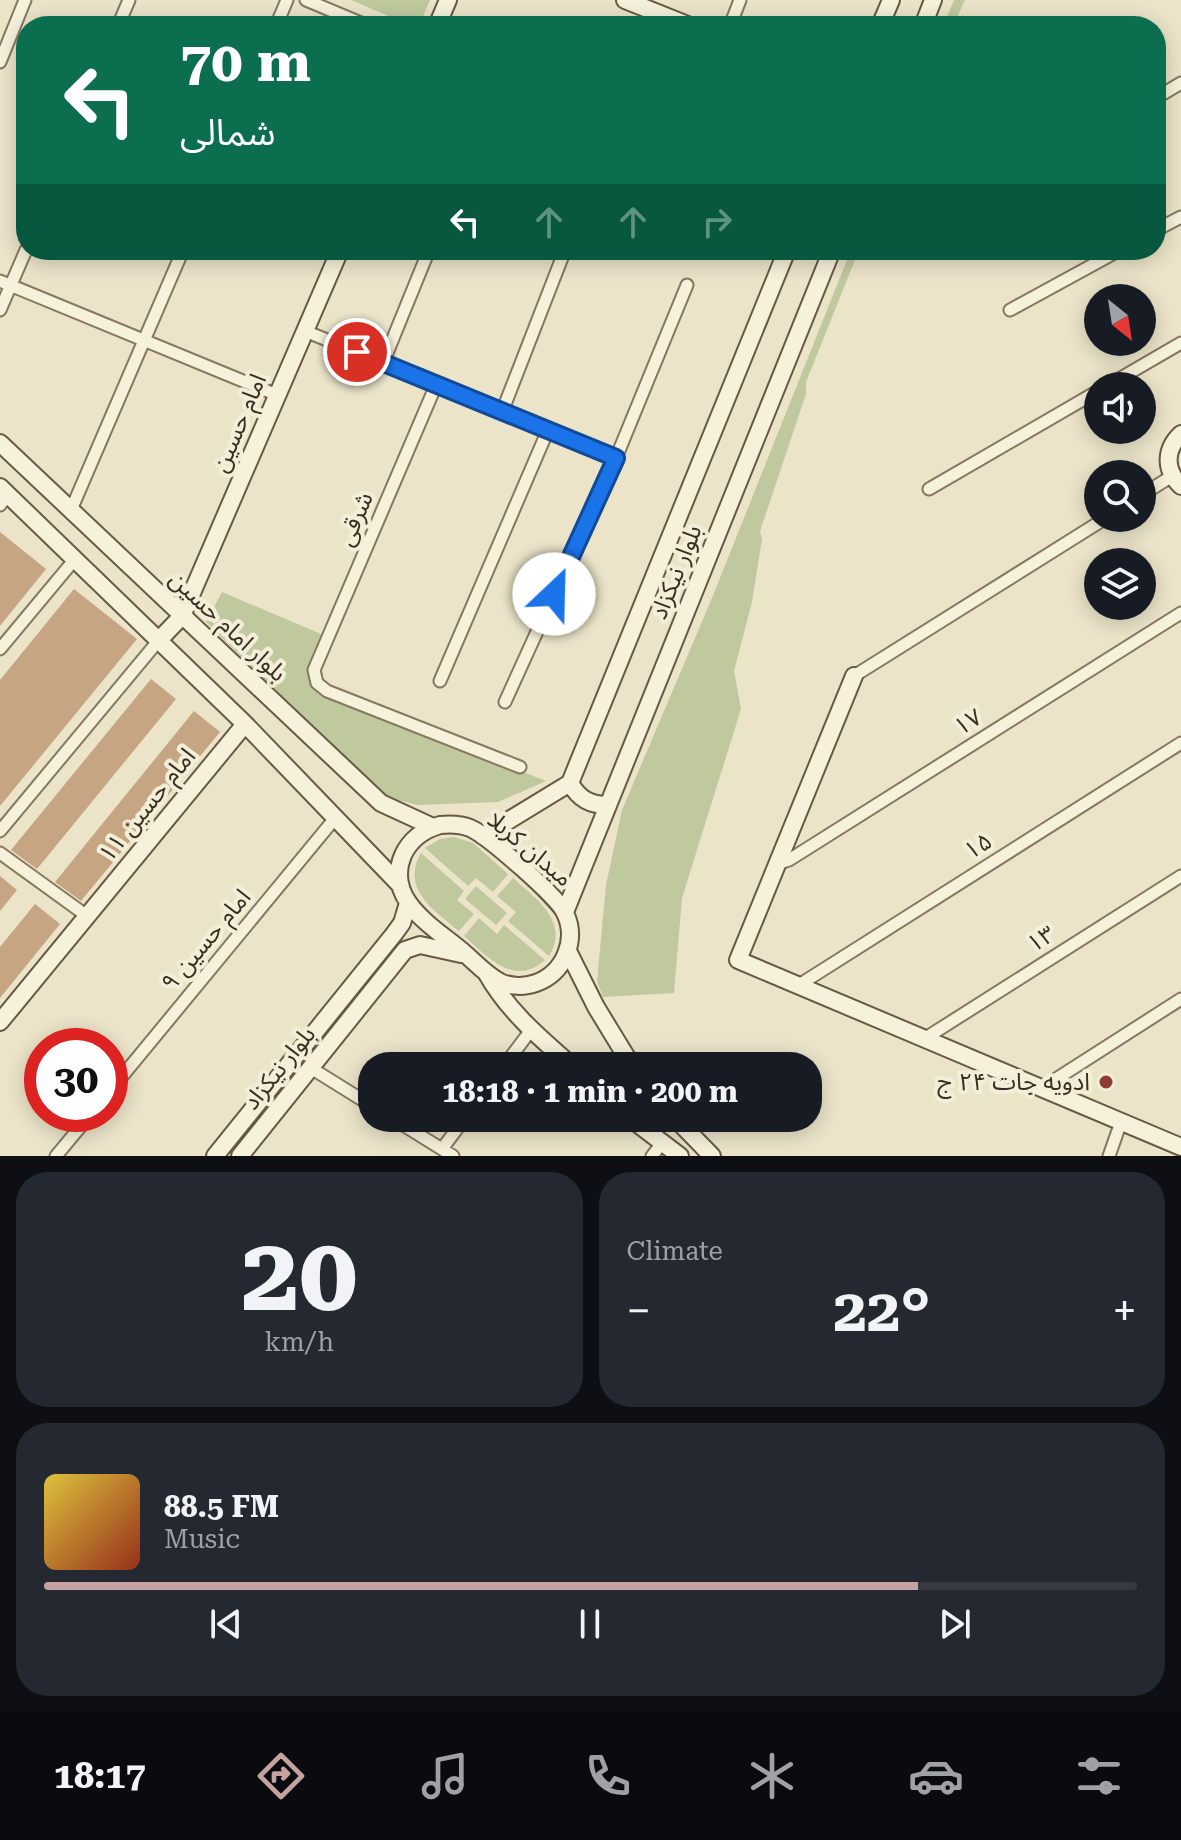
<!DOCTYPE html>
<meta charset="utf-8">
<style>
body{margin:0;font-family:"Roboto Serif","Noto Sans Arabic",serif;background:#242831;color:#f1f3f6;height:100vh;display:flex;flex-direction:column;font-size:30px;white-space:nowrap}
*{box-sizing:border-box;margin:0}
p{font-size:26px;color:#9ea1a6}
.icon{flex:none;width:44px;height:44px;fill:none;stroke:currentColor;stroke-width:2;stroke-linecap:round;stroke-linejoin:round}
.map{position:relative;height:1156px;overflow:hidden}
.panel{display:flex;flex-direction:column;gap:16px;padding:16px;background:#0d0f14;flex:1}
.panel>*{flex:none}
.guide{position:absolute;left:16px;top:16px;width:1150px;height:244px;border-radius:32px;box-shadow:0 4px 20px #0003;background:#0b6e4f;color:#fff;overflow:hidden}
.needle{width:52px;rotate:150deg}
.tools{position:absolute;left:1084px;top:284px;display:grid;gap:16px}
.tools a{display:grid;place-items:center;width:72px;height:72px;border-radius:50%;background:#171b24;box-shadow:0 4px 20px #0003;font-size:40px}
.speed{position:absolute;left:24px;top:1028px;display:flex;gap:16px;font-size:40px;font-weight:700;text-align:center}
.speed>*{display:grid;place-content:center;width:104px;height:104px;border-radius:50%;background:#171b24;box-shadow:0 4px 20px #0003;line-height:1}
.speed .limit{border:12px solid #d22;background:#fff;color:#111}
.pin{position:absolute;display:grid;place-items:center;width:68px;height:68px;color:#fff;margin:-34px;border:4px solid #fff;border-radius:50%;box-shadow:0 2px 8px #0007}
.me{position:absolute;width:88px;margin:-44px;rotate:24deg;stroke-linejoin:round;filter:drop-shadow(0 0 6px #0008)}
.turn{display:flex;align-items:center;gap:28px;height:168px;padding:0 32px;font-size:36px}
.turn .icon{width:104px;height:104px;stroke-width:2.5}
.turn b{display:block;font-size:56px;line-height:68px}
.lanes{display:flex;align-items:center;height:76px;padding:0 32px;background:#0003;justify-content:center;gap:40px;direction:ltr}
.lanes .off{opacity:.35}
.big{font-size:60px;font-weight:700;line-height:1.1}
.panel .widget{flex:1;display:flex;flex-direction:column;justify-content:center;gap:12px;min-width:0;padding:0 28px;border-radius:32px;background:#242831}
.panel .dial{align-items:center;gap:0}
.dial b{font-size:104px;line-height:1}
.song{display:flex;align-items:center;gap:24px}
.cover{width:96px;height:96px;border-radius:12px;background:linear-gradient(135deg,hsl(50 70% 55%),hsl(10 70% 35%))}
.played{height:8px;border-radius:4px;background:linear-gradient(90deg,#c5a19f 80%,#363941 80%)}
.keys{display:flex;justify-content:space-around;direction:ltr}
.heat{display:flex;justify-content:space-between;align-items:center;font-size:44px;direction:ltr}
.panel .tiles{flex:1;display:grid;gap:16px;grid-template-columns:1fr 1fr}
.widget:last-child{grid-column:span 2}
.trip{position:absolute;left:358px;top:1052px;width:464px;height:80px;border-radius:32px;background:#171b24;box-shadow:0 4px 20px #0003;font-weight:700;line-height:80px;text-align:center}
.dock{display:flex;height:128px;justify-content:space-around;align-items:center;background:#090b0e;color:#9ea1a6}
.dock .icon{width:56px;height:56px}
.dock .current{color:#c5a19f}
.dock b{font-size:36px;color:#f1f3f6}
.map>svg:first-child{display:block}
.green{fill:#bfc99d}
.building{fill:#c6a582}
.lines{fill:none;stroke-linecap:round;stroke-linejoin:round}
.street-casing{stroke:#86775f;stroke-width:15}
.secondary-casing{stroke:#685942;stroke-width:20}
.street{stroke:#f6f1db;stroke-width:11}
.secondary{stroke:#f6f1db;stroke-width:16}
.route-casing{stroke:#114b97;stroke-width:20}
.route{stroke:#1a73e8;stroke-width:14}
.poi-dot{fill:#903c34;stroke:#f3eed8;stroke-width:3}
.labels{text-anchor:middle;stroke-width:8;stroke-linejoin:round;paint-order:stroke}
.street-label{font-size:24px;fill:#382e21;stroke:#f3eed8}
.poi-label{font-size:24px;fill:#382e21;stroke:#f3eed8;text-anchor:end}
</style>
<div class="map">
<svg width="1181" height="1156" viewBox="0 0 1181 1156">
<rect width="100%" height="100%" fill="#ebe4c9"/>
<path class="green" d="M351,0h79l-11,26h-7z
M954,0h11l-12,26h-10z
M851,250h8l-53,132v12l-46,137 2,8 -10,63 -18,69 7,38 -59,189 -8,95 -71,4 -6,-16 9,-96 16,-75 90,-212z
M222,592l99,42c-7,20 -22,43 -1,58l226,89 -48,21 -80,3 -33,-8 -179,-175z
M454,837l19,6 35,31 -15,18 -17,-14 -8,8 -43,-38 15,-9z
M421,853l43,38 -7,9 17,14 -15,17c-24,-20 -59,-42 -38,-78z
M513,878c23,21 57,43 36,78l-41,-35 8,-9 -19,-16z
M476,886l31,27 -11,12 -31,-26z
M479,918l18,16 7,-9 41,35c-32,28 -58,-4 -81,-24z"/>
<path class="building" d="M0,532l46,37 -46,57z
M74,589l63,50 -137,167v-126z
M151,679l25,20 -139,170 -26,-19z
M194,711l26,21 -139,169 -26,-19z
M0,876l17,14 -17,21z
M35,904l25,20 -60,74v-51z"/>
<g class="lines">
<defs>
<path id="street" d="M306,0l62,26
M118,26l11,-26
M276,26l11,-26
M730,26l10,-26
M0,62l25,-62
M1156,98l25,-15
M1156,230l25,-13
M0,281l277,114
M0,310l26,-60
M1010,310l110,-60
M305,331l311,127
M383,363l46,-113
M436,385l-122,285 3,13 10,8 193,76
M1107,386l74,-43
M502,412l63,-162
M929,489l169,-98
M1142,495l30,-19
M0,505l8,-10
M71,510l112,-260
M0,649l75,-90
M854,676l252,-158
M440,681l108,-251
M505,702l111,-244 71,-173
M0,831l159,-191
M0,853l87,63
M777,864l12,-4 392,-247
M799,985l382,-242
M924,1039l257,-163
M504,1066l27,-36
M311,1068l61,38
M1042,1088l139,-89
M110,1091l226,-274
M392,1118l61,38
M442,1149l23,-31
M56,1156l35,-42
M652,1156l10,-13
M1109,1156l12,-34"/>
<path id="secondary" d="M625,0l65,26
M437,26l11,-26
M880,26l11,-26
M923,26l10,-26
M1181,434c-16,15 -17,36 0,52
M0,443l381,360 52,24
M0,487l245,237 155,161
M159,640l23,-24 158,-366
M854,676l-116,284 443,187
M570,783c9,16 20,22 38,22
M440,825c10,-1 20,-1 30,3 17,7 88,69 95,85 13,27 -1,60 -29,70 -11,4 -25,4 -36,-1 -14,-7 -26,-21 -38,-31 -28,-24 -78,-51 -59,-96 7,-15 20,-25 37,-30z
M483,836l87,-53 217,-533
M565,912l267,-662
M568,951l28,56 36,59
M487,974c21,37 53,64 85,92
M0,1022l245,-298
M630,1118l50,38
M675,1118l37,38
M215,1156l179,-222 8,-11 6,-20
M240,1156l165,-206 15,-5 41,9"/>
</defs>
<use href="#street" class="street-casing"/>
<use href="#secondary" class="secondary-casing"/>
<use href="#street" class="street"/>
<use href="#secondary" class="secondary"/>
</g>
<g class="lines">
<defs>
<path id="route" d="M357,352l259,106 -62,136"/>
</defs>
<use href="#route" class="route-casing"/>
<use href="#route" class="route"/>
</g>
<circle class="poi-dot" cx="1106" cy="1082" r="8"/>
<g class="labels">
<g class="street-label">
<text transform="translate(239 423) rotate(-67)" y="8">امام حسین</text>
<text transform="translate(355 519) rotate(-67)" y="8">شرقی</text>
<text transform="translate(676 572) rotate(-68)" y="8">بلوار نیکزاد</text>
<text transform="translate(228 626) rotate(43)" y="8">بلوار امام حسین</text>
<text transform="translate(968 722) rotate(-32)" y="8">۱۷</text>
<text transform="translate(147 805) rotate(-51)" y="8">امام حسین ۱۱</text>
<text transform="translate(978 846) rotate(-32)" y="8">۱۵</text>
<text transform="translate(530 849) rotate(40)" y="8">میدان کربلا</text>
<text transform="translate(1041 939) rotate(-32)" y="8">۱۳</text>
<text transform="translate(206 940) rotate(-50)" y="8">امام حسین ۹</text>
<text transform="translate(279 1068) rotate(-51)" y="8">بلوار نیکزاد</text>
</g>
<g class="poi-label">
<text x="1090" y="1090">ادویه جات ۲۴ ج</text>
</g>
</g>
</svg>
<div class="tools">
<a><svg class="needle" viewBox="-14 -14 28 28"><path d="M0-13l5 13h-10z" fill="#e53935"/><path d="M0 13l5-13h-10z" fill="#9ea1a6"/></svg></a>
<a><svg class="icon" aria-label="sound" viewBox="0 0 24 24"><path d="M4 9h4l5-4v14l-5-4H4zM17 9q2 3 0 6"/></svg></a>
<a><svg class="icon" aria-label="search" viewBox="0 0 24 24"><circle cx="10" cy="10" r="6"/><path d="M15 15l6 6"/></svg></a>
<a><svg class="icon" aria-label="layers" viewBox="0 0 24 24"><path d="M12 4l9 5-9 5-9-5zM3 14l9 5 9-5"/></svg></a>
</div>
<div class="speed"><div class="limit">30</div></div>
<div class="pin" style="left:357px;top:352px;background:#d93025"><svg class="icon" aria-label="arrive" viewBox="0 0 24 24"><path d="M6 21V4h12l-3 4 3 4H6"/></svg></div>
<svg class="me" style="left:554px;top:594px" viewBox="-20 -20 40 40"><circle r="19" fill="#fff"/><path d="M0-13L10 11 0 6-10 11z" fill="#1a73e8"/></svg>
<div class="trip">18:18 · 1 min · 200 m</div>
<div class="guide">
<div class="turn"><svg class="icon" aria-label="left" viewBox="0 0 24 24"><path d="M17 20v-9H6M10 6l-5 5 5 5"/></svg><div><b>70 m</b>شمالی</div></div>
<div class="lanes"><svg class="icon" aria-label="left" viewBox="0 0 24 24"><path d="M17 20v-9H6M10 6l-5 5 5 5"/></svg><svg class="icon off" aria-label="ahead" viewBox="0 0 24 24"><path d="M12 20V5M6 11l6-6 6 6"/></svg><svg class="icon off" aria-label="ahead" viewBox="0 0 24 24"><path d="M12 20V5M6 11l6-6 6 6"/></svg><svg class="icon off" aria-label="right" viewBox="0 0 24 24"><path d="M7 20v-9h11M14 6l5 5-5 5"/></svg></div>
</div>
</div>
<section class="panel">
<div class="tiles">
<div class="widget dial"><b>20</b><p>km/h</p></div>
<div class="widget"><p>Climate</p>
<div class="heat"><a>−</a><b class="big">22°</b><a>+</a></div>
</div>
<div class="widget">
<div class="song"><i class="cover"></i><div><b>88.5 FM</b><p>Music</p></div></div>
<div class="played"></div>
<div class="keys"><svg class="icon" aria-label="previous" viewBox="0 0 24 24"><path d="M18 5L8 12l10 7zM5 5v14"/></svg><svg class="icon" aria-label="pause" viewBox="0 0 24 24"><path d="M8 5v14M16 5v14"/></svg><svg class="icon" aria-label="next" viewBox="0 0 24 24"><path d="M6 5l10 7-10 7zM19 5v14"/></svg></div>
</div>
</div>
</section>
<nav class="dock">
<b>18:17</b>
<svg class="icon current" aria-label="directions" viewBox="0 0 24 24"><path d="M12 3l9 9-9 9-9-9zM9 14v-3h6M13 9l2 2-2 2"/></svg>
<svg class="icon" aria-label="music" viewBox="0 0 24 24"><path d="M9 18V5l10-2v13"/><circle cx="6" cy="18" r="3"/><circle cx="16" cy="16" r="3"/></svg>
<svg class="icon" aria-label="phone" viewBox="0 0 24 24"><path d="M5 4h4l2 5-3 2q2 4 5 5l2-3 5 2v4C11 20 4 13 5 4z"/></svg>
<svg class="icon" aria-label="climate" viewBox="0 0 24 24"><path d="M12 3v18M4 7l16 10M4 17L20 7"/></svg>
<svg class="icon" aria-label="car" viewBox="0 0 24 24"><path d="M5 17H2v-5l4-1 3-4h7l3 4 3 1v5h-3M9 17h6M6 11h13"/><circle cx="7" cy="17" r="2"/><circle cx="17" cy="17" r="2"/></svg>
<svg class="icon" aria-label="filters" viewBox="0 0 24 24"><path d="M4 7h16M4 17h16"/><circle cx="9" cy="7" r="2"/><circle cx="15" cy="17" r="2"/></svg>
</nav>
